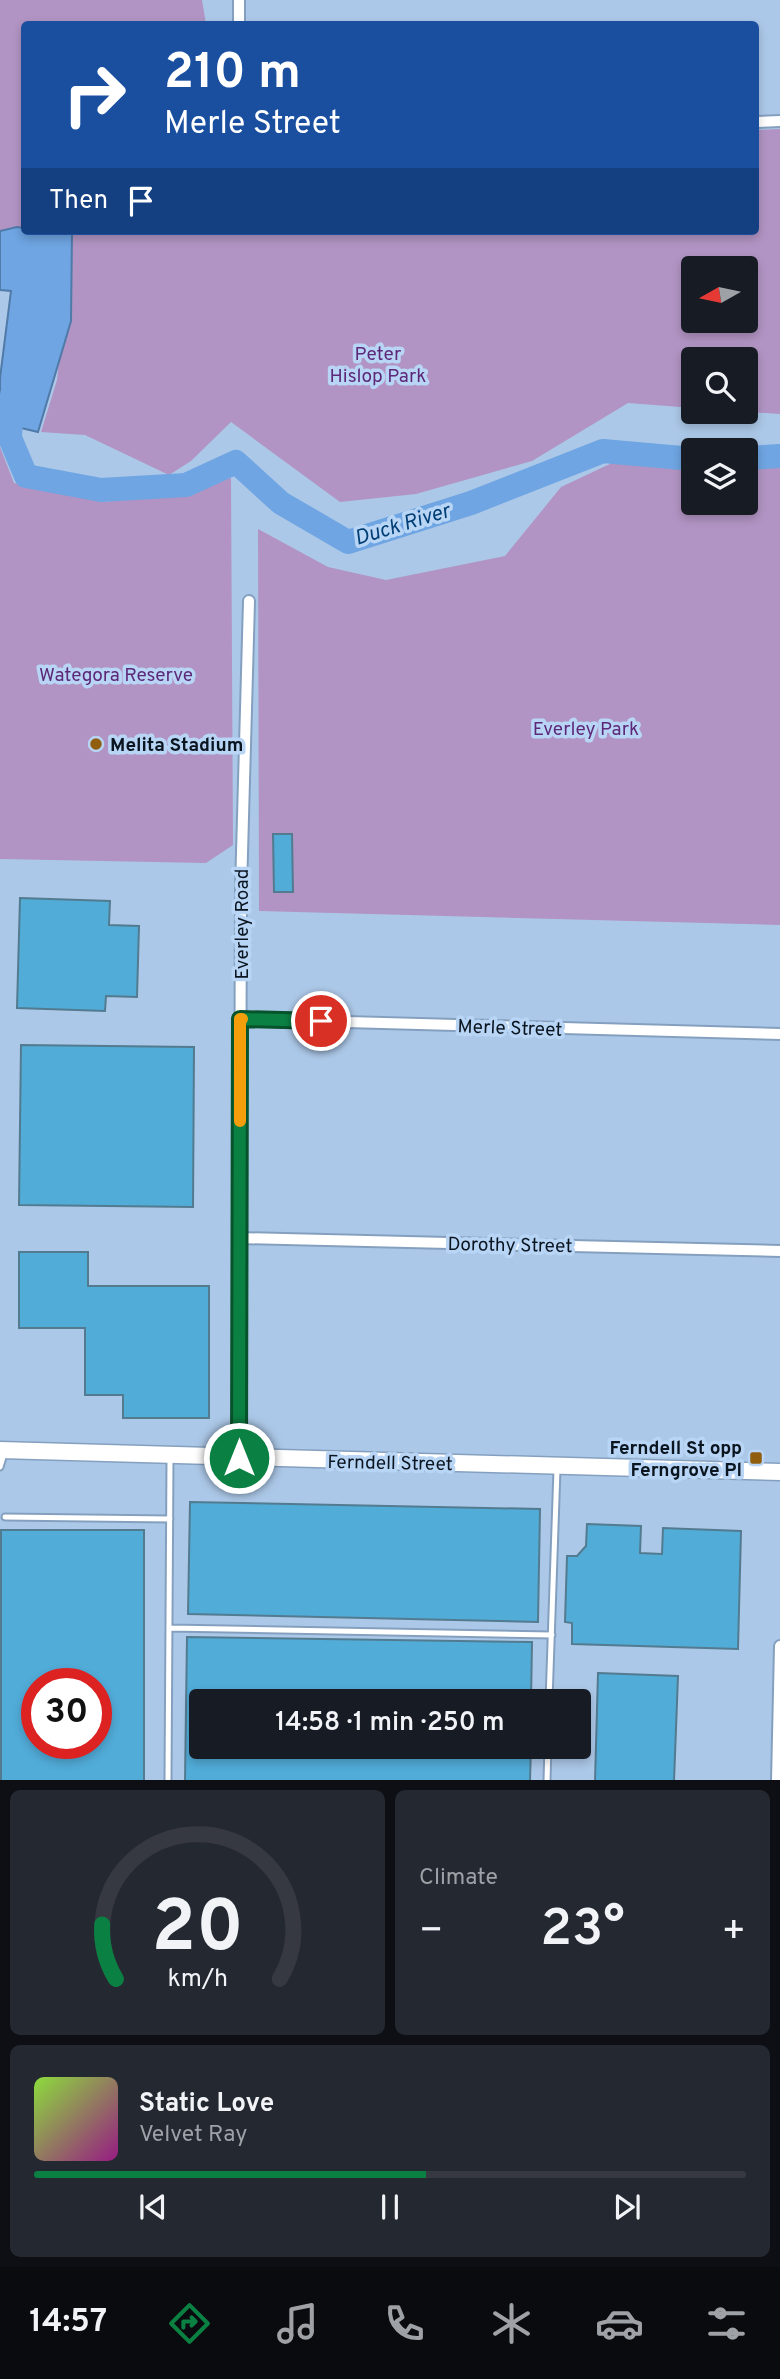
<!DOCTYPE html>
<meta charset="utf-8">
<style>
body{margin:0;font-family:Overpass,sans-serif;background:#242831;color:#f1f3f6;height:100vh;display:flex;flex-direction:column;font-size:26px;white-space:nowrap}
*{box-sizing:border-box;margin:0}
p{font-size:23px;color:#9ea1a6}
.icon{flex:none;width:38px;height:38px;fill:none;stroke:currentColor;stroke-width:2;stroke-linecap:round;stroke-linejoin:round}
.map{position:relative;height:1780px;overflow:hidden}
.panel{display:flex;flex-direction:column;gap:10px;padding:10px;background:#0d0f14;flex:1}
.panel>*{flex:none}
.top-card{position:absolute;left:21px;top:21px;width:738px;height:214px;border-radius:7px;box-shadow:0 4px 10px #0003;background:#1a4fa0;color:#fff;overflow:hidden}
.needle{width:46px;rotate:261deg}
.fabs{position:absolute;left:681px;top:256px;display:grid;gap:14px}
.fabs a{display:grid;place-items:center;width:77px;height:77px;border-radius:7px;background:#171b24;box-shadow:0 4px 10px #0003;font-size:35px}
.speed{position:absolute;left:21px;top:1668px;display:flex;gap:14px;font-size:35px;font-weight:700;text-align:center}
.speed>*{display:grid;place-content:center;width:91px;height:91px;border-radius:50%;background:#171b24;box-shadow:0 4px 10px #0003;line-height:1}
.speed .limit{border:10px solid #d22;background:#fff;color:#111}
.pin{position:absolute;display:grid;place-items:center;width:60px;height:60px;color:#fff;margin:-30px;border:4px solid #fff;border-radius:50%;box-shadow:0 2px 7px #0007}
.me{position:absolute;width:77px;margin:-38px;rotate:0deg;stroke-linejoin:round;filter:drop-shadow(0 0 5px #0008)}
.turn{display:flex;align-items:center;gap:24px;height:147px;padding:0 28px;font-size:32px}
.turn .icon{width:91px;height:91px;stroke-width:2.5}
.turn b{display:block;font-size:49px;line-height:60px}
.then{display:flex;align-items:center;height:66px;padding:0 28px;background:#0003;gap:14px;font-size:26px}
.big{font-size:52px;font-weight:600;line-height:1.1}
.panel .widget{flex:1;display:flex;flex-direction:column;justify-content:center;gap:10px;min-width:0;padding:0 24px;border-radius:10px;background:#242831}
.panel .dial{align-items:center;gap:0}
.dial svg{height:182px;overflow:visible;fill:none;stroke:#363941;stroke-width:7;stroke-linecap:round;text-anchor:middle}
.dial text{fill:#f1f3f6;stroke:none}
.song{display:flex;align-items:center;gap:21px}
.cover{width:84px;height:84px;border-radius:10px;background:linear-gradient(135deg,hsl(90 70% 55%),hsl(310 70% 35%))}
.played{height:7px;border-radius:4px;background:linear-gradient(90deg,#0b8043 55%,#363941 55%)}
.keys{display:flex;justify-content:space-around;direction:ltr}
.heat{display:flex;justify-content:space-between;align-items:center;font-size:38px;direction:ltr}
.panel .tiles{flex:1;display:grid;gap:10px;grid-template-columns:1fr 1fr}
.widget:last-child{grid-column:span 2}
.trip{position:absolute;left:189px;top:1689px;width:402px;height:70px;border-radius:7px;background:#171b24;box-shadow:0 4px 10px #0003;font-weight:600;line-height:70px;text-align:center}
.tab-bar{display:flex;height:112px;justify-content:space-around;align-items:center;background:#090b0e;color:#9ea1a6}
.tab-bar .icon{width:49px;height:49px}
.tab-bar .selected{color:#0b8043}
.tab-bar b{font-size:32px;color:#f1f3f6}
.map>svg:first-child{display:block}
.green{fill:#b194c3;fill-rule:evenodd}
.water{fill:#6ea5e2;stroke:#507aa8;stroke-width:2}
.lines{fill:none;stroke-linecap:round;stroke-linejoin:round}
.river{stroke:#6ea5e2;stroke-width:24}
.building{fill:#51acd8;stroke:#537b90;stroke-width:2;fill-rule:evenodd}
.lane-casing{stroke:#85a0bf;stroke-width:9}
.street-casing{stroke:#85a0bf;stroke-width:14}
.secondary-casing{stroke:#85a0bf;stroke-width:19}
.lane{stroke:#fff;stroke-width:5}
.street{stroke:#fff;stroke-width:10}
.secondary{stroke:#fff;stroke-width:16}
.route-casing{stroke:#07532c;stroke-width:18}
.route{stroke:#0b8043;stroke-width:12}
.slow{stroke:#f59e0b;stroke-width:12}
.poi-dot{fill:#905e0c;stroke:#b8d5f5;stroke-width:2.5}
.labels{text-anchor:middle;stroke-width:7;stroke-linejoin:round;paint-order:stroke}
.park-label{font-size:19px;fill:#5e2879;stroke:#b8d5f5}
.poi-label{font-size:19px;font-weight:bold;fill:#0b1520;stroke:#b8d5f5;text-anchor:start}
.street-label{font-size:19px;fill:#0b1520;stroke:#b8d5f5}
.water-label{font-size:21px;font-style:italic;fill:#003e75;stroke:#b8d5f5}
</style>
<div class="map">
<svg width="780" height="1781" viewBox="0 0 780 1781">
<rect width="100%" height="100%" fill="#acc8e8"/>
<path class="green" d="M0,0h202l4,24h-182v207l-24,16z
M780,129v285l-43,-3h9v-52h-53v49l-65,-5 -96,58 -116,33 -76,8 -109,-80 -40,39 -22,14 -84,-40 -44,-3 16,-52 9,-84 -27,-65h717v-101zM693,268h53v52h-53z
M648,446l45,10v46h53v-42l34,-5v470l-521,-14 -1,-382 70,38 58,13 119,-24 56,-69z
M0,447l14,36 92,19 125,-24 2,367 -27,18 -206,-4z"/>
<path class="water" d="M17,227l7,1v3h48l-1,90 -33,111 -38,-9v-45l11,-87 -11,-1v-59z"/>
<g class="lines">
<path class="river" d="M12,395l-2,43 16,38 75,14 85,-5 50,-23 45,41 67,39 123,-39 132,-52 90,8
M746,458l34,-2"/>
</g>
<path class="building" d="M273,834h19l1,58h-19z
M20,898l90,3 -1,24 30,1 -2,71 -31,-1 -1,15 -88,-3z
M21,1045l173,2 -1,160 -174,-2z
M19,1252h69v34h121v132h-86v-23h-38v-67h-66z
M190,1502l350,7 -2,113 -350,-8z
M587,1524l54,2 -1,27 22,1 1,-26 78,3 -3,118 -166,-5v-21l-7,-1 2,-66h10l9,-10z
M1,1530h143v251h-143zM37,1684h59v59h-59z
M187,1637l345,5 -1,59h-330v45h330l-1,35h-345z
M598,1673l80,3 -4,105h-79z"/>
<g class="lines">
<defs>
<path id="lane" d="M0,1467l4,-13
M5,1517l165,2
M169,1628l383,7
M549,1701l8,-232
M168,1781l2,-323
M547,1781l1,-35"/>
<path id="street" d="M239,24v-24
M756,122l24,-1
M240,1019l540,15
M239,1238l541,13
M239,1458l2,-569 8,-288
M777,1781l3,-135"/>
<path id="secondary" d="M0,1450l780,22"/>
</defs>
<use href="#lane" class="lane-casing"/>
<use href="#street" class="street-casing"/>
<use href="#secondary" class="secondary-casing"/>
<use href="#lane" class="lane"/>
<use href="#street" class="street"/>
<use href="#secondary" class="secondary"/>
</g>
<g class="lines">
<defs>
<path id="route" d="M239,1458l1,-439 81,2"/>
</defs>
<use href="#route" class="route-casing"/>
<use href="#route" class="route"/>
<path class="slow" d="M240,1121v-102h2"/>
</g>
<g class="poi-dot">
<circle cx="96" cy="744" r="7"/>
<rect x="749" y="1451" width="14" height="14" rx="3.5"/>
</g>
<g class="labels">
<g class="park-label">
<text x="378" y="360">Peter<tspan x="378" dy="22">Hislop Park</tspan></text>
<text x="116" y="681">Wategora Reserve</text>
<text x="586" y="735">Everley Park</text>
</g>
<g class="poi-label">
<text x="110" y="751">Melita Stadium</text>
<text x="742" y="1454" text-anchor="end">Ferndell St opp<tspan x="742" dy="22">Ferngrove Pl</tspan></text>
</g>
<g class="street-label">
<text transform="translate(241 924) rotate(-90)" y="7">Everley Road</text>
<text transform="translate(510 1027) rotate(2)" y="7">Merle Street</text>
<text transform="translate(510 1244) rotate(1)" y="7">Dorothy Street</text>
<text transform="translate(390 1462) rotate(1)" y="7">Ferndell Street</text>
</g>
<g class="water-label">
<text transform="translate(402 524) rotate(-17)" y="7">Duck River</text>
</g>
</g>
</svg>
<div class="fabs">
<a><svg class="needle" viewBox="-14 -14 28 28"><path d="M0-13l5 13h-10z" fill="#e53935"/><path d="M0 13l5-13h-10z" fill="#9ea1a6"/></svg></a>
<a><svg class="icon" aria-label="search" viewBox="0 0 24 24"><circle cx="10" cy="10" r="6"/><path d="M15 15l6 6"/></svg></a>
<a><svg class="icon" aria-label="layers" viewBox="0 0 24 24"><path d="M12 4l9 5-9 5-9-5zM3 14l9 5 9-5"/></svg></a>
</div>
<div class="speed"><div class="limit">30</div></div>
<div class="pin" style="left:321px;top:1021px;background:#d93025"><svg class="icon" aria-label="arrive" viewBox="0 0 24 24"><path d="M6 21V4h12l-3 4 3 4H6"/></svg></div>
<svg class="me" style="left:239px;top:1458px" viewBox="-20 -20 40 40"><circle r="17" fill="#0b8043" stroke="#fff" stroke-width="3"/><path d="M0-11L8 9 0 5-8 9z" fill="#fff"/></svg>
<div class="trip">14:58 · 1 min · 250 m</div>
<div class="top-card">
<div class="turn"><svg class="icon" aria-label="right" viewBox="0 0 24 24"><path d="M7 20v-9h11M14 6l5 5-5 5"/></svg><div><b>210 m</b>Merle Street</div></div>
<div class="then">Then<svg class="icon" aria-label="arrive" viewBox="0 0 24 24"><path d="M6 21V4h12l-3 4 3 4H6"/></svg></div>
</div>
</div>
<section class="panel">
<div class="tiles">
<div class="widget dial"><svg viewBox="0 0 100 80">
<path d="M14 69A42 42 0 1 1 86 69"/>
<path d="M14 69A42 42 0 0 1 8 45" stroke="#0b8043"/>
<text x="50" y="56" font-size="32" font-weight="700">20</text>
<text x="50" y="72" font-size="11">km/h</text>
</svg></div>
<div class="widget"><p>Climate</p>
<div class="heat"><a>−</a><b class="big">23°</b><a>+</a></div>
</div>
<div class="widget">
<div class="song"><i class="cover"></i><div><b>Static Love</b><p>Velvet Ray</p></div></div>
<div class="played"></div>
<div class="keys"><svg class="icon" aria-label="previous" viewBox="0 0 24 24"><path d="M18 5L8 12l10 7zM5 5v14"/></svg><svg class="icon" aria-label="pause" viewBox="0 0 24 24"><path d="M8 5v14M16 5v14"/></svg><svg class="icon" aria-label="next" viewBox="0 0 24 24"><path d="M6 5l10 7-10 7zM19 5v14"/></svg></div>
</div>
</div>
</section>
<nav class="tab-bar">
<b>14:57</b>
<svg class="icon selected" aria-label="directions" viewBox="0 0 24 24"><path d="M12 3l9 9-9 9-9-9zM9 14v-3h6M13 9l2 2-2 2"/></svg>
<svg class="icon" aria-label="music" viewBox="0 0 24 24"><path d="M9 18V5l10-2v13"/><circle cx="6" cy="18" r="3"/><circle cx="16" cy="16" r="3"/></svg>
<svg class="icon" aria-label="phone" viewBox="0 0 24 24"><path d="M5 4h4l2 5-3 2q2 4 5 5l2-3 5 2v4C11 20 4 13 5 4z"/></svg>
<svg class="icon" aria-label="climate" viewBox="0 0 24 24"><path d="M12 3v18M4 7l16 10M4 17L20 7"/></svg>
<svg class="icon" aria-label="car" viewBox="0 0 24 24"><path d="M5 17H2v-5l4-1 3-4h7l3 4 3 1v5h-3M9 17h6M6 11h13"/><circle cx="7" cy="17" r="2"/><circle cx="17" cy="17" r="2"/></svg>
<svg class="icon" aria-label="filters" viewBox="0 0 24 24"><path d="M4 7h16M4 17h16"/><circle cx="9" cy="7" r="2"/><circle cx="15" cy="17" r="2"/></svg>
</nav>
